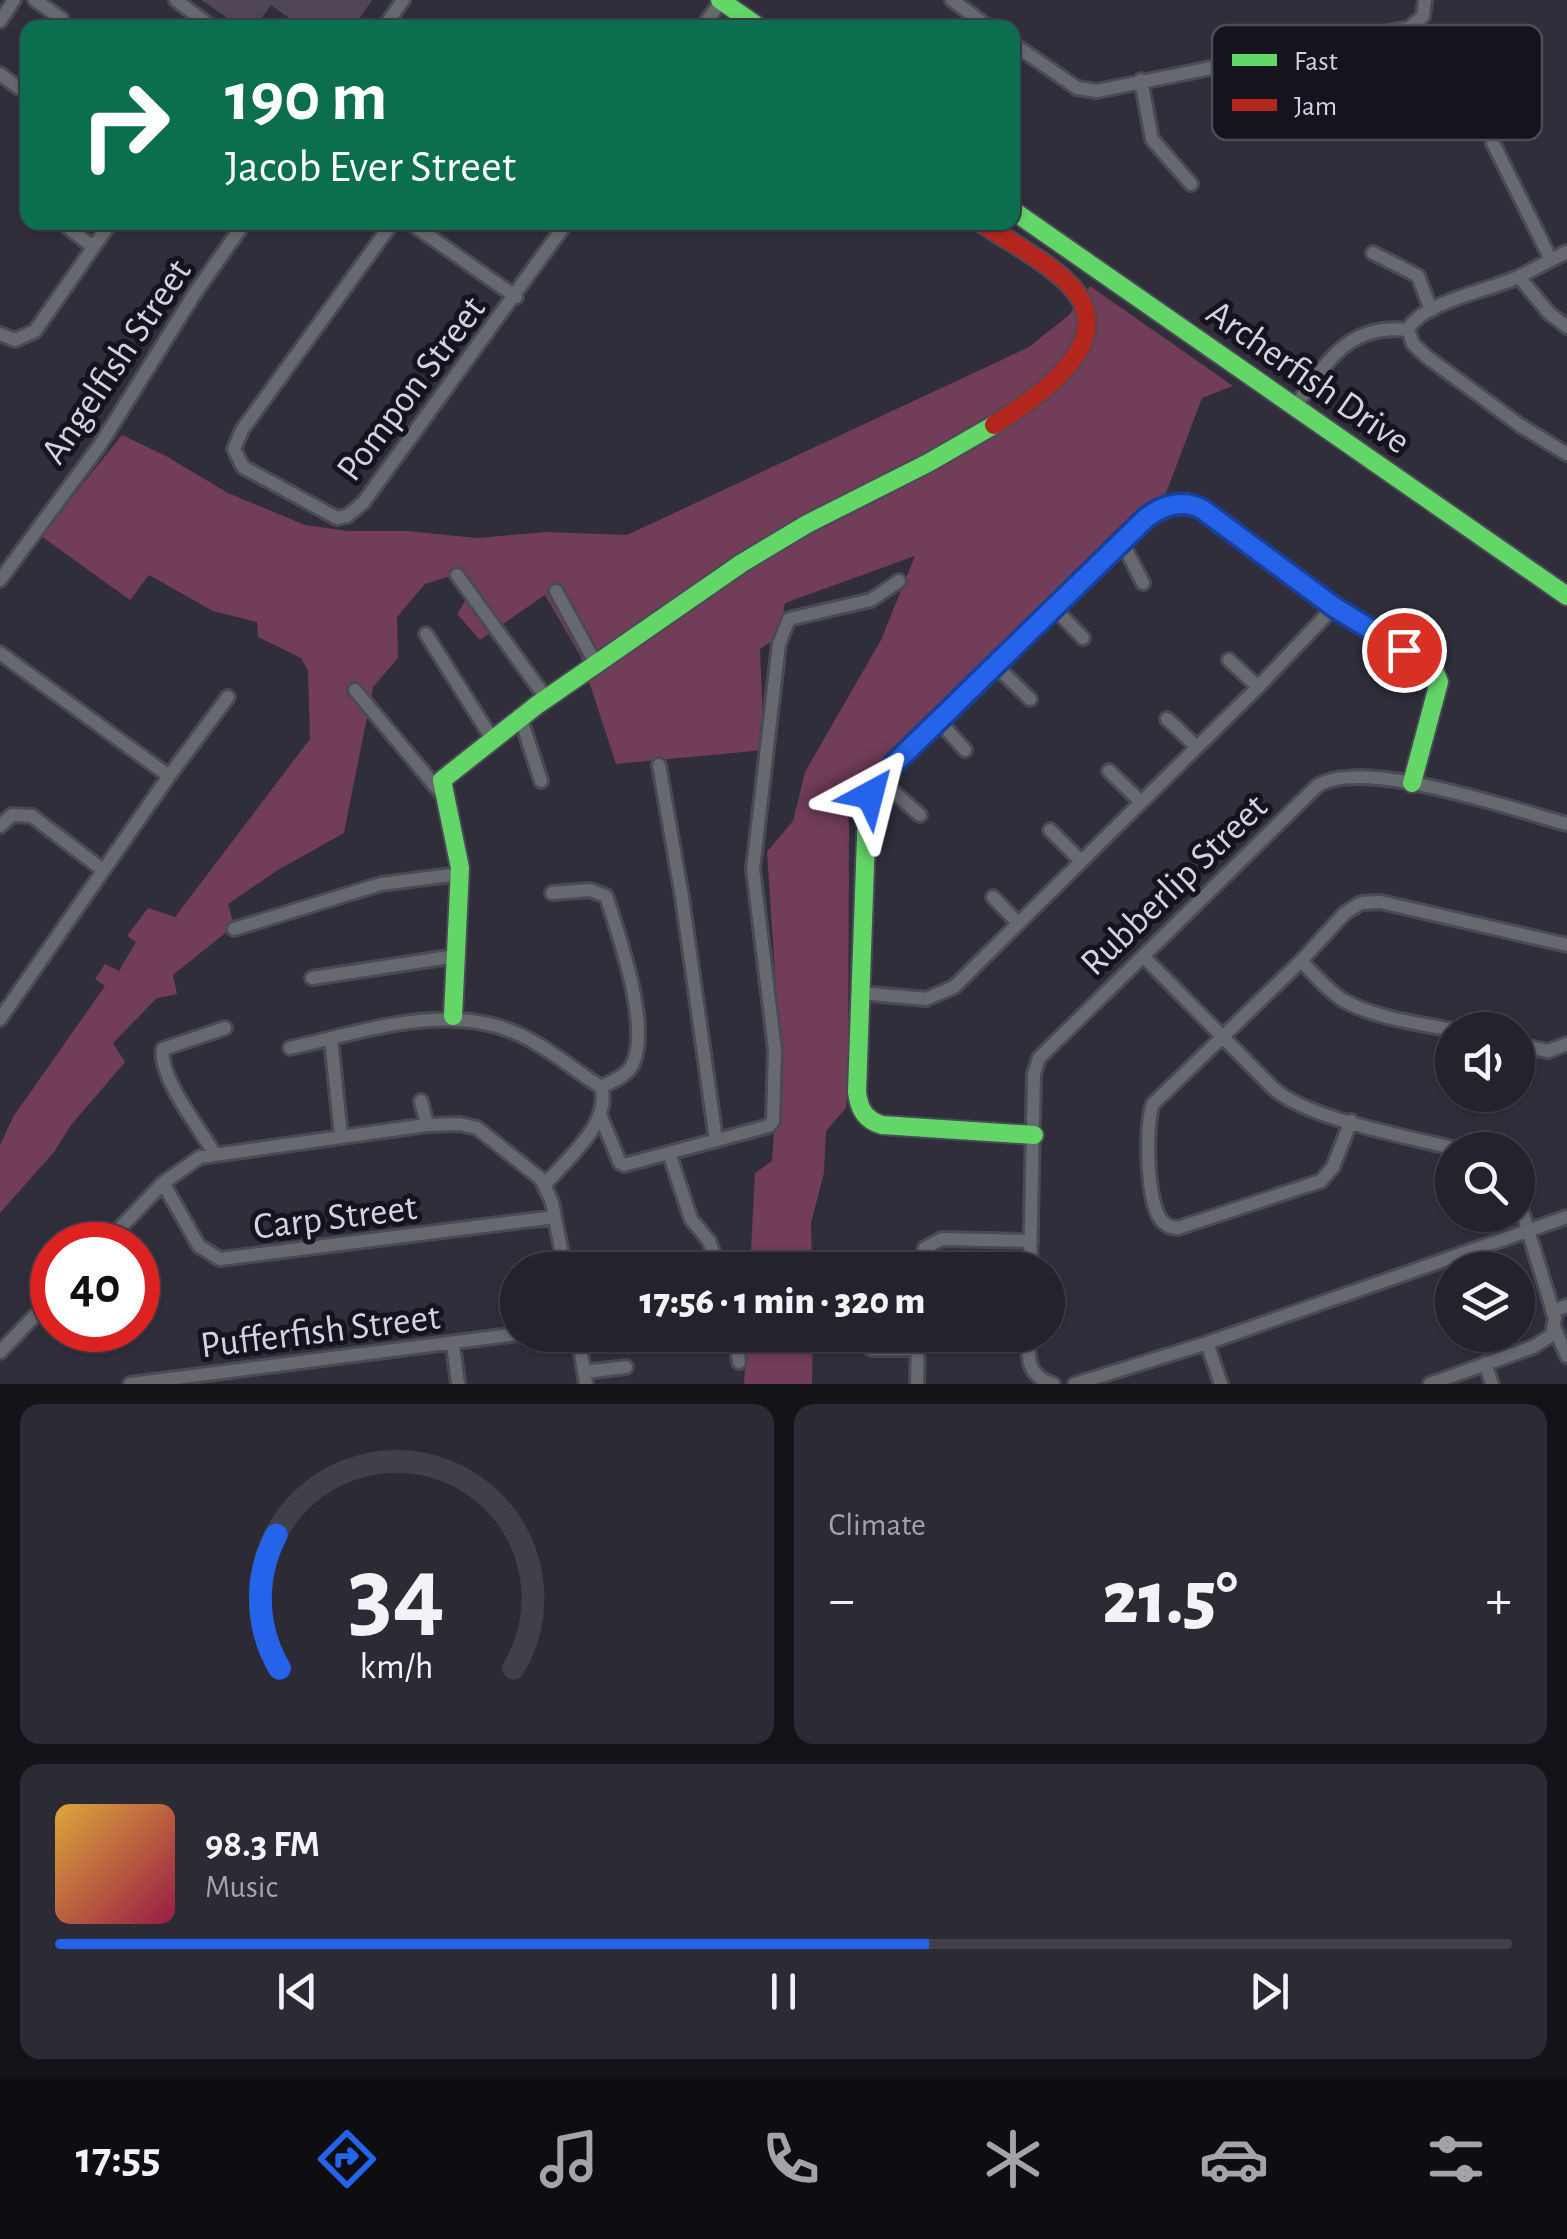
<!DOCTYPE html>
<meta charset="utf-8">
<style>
body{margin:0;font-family:"Alegreya Sans",sans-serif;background:#2c2a34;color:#f1f3f6;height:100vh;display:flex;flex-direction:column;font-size:38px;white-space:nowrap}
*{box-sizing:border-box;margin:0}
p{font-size:32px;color:#a3a4a9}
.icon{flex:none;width:55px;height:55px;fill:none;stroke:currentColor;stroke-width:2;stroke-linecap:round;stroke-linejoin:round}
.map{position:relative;height:1384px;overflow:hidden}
.drawer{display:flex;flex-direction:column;gap:20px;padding:20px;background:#141318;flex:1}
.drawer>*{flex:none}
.top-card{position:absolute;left:20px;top:20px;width:1000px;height:210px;border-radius:20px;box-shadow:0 2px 8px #0004,0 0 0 2px #413f48;background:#0b6e4f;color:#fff;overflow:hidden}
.controls{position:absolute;left:1435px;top:1012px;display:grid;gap:20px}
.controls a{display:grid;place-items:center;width:100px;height:100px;border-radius:50%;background:#24222c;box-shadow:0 2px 8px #0004,0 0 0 2px #413f48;font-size:50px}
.speed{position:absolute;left:30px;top:1222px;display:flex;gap:20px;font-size:50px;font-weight:700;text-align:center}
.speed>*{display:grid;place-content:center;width:130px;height:130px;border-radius:50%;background:#24222c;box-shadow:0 2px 8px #0004,0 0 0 2px #413f48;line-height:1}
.speed .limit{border:15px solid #d22;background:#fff;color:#111}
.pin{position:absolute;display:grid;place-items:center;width:85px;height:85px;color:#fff;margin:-42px;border:5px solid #fff;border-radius:50%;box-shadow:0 2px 10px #0007}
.me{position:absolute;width:110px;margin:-55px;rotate:38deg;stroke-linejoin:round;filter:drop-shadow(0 0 8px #0008)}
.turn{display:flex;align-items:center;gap:35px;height:210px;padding:0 40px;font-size:45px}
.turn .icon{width:130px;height:130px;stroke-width:2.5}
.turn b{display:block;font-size:70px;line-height:85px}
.big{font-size:75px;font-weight:800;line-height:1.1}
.drawer .tile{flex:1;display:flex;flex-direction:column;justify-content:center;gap:15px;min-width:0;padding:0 35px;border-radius:20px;background:#2c2a34}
.drawer .dial{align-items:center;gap:0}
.dial svg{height:260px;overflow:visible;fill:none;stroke:#413f48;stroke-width:7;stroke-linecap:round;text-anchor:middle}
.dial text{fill:#f1f3f6;stroke:none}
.song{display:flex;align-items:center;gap:30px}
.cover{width:120px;height:120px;border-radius:15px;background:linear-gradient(135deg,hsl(40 70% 55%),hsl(340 70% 35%))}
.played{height:10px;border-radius:5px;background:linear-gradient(90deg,#2563eb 60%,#413f48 60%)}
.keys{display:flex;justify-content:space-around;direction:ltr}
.heat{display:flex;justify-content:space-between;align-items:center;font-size:55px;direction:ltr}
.drawer .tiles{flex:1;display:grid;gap:20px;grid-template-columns:1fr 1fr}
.tile:last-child{grid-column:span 2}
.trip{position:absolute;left:500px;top:1252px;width:565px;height:100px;border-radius:50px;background:#24222c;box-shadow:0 2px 8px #0004,0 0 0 2px #413f48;font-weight:800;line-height:100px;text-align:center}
.tab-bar{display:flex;height:160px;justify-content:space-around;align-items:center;background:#0e0e12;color:#a3a4a9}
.tab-bar .icon{width:70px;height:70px}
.tab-bar .active{color:#2563eb}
.tab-bar b{font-size:45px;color:#f1f3f6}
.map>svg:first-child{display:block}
.green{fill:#713d59}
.building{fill:#504658}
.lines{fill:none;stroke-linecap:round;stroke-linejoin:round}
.street-casing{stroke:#4b4955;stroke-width:18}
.fast-casing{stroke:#4b4955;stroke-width:22}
.jam-casing{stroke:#4b4955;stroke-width:22}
.street{stroke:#66696e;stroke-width:12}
.fast{stroke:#63d668;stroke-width:18}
.jam{stroke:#b3261e;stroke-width:18}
.route-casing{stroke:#184099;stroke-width:25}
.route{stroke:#2563eb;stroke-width:18}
.labels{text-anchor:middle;stroke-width:10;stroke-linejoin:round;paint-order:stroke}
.street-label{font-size:38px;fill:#d3d2e2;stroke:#14131e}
.key{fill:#14131e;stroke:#4d4c59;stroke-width:2.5}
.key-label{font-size:28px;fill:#d3d2e2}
</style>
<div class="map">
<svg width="1567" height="1384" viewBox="0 0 1567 1384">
<rect width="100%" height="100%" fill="#302e3b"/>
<path class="green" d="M1090,286l143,100 -31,12 -36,95 -305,288 -15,21 3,21 -1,263 -2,22 -20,23 -2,42 -13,50 1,47h-62l5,-97 17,-12 8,-113 -13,-196 26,-31 12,-49 76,-132 34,-84 -130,47 -7,34 -18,12 4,101 -148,14 -35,-107 -36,-62 -65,45 -23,-26 13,-21 -16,-18 -29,9 -28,33 1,41 -25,29 -29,146 -66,37 -50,34 6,22 -61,49 4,19 -20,4 -44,45 12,19 -54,63 -17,27 -54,61v-68l13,-28 92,-131 -10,-7 10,-15 14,7 17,-29 -9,-6 21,-28 27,9 135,-178 -2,-68 -7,-13 -43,-21 -1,-15 -44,-11 -64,-36 -19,25 -89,-64 81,-101 44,21 62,37 77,32 43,6h59l70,7 69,-6 81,3 402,-188 40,-32z
M747,1335h66l-1,49h-68z"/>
<path class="building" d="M201,0h171l-19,28h-50l-32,-23 -12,17 -21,3z"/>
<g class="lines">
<defs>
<path id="street" d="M35,0l27,19
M176,0l37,28
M952,0l38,28
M0,21l14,-21
M384,28l19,-28
M702,28l19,-27
M1012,43l65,45 20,3 312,-63 14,-12 2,-16
M0,74l19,14
M1141,80l11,59 39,45
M1493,143l58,117
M61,222l32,25
M393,222l-151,208 -8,19 9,18 94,51 10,-2 16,-13 204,-281
M409,222l107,75
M1567,252c-17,8 -34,18 -51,26 -27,12 -96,25 -108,52l5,14 14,13 94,69 46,28
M1373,253l45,23 13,34
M1519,277l30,36 18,14
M0,334l15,6 20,-9 76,-109
M1296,405c31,-43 52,-82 112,-75
M1122,542l21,41
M457,575l89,123
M0,580l100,-135 95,-152 50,-71
M556,591l40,73
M1054,608l29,30
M426,634l65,103
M0,653l169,123
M1229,660l29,27
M996,666l34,33
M355,690l86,103
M520,716l21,65
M1167,719l29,27
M940,722l25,28
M659,765l23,132 34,243
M1109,771l31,30
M880,780l40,35
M0,826l12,-11 20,1 71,54
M1050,830l30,30
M552,893l38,-3 16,6c12,37 50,143 22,175 -6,7 -18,11 -27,16
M993,897l24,25
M234,929l147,-45 78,-10
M1143,956l129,131c35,33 140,50 188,63
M1301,961c13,13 26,29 42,39 31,18 74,23 109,30
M312,978l144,-22
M861,993l65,6 28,-12 304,-300 76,-80
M0,1019l169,-243 59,-79
M331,1039l10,97
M1518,1045l30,6 19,-7
M290,1048c72,-16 155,-46 226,-15 30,13 58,37 85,54 11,36 -34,71 -56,98
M421,1101l6,24
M601,1117l19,46 4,2 145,-39 4,-5 2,-71 -22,-181 26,-225 10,-25 82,-19 28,-19
M1351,1121l-18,46 -12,14 -143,47c-7,-1 -10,-1 -15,-6 -17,-15 -18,-98 -10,-118l148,-143 44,-48 16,-10 20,-1 186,43
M214,1153c-14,-24 -56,-77 -51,-104l62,-21
M669,1153l22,66 18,22 11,29
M163,1183l36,63 21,13 335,-42
M104,1245l59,-62 37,-26 227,-32 33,-1 17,4 64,51 11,23 13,68
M878,1269h41
M919,1270l6,-22 17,-9 89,2
M1030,1270l4,-196 5,-16 277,-271c43,-32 198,23 251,37
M1552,1311l15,-5
M1555,1329l12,27
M578,1335l8,49
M735,1335l4,27
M1028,1335c0,24 -1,41 25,49
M1207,1343l14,41
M453,1344l5,40
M871,1349h47
M0,1352l52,-54
M1485,1363l7,21
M585,1372l41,-5
M130,1384l388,-50
M917,1384l1,-49
M1075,1384l132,-41 360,-126
M1430,1384l103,-37 19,-12 3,-17 -37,-120"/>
<path id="fast" d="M720,0l40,28
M1012,210l555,386
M453,1016l7,-148 -18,-88 95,-75 205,-142 65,-39 121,-61 66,-38
M1034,1135l-152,-10c-17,-5 -23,-16 -25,-33l10,-283 6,-17 22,-31 252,-243 24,-13h25l138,102 98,58 7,17 -27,101"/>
<path id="jam" d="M980,222c29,20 64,37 89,62 56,57 -34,114 -75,141"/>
</defs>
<use href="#street" class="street-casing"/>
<use href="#fast" class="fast-casing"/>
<use href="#jam" class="jam-casing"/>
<use href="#street" class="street"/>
<use href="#fast" class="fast"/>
<use href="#jam" class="jam"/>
</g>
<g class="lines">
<defs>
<path id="route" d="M870,795l26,-33 250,-244c17,-13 37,-19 56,-9l132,98 70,43"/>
</defs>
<use href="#route" class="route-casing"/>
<use href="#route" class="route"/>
</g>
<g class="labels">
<g class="street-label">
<text transform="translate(115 361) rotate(-56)" y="13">Angelfish Street</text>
<text transform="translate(1309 376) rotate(35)" y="13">Archerfish Drive</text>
<text transform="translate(410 388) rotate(-53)" y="13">Pompon Street</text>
<text transform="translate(1173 884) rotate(-44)" y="13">Rubberlip Street</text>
<text transform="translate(335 1216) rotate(-7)" y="13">Carp Street</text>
<text transform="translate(320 1330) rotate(-7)" y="13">Pufferfish Street</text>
</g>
</g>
<rect x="1212" y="25" width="330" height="115" rx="15" class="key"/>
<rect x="1232" y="54" width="45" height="12" fill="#63d668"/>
<rect x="1232" y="99" width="45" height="12" fill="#b3261e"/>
<g class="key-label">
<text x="1294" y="70">Fast</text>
<text x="1294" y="115">Jam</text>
</g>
</svg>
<div class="controls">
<a><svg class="icon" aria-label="sound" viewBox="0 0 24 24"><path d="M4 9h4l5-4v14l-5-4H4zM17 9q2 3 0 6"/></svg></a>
<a><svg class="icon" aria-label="search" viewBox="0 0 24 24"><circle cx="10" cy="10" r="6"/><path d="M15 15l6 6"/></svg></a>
<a><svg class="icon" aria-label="layers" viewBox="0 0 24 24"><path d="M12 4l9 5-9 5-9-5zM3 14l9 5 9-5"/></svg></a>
</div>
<div class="speed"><div class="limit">40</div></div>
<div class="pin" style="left:1404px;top:650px;background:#d93025"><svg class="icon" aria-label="arrive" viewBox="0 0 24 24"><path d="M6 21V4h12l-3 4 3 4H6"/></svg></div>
<svg class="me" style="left:870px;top:795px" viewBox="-20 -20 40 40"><path d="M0-17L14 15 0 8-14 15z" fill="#2563eb" stroke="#fff" stroke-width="4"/></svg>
<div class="trip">17:56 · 1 min · 320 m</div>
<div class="top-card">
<div class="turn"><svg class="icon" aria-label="right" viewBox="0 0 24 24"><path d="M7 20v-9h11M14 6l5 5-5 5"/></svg><div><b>190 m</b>Jacob Ever Street</div></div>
</div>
</div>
<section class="drawer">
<div class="tiles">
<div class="tile dial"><svg viewBox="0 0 100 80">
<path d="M14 69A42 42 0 1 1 86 69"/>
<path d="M14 69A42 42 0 0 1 13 28" stroke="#2563eb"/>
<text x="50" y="56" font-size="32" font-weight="700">34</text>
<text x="50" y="72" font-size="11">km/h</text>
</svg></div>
<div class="tile"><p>Climate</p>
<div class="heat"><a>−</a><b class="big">21.5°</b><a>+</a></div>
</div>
<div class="tile">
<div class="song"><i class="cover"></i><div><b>98.3 FM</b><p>Music</p></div></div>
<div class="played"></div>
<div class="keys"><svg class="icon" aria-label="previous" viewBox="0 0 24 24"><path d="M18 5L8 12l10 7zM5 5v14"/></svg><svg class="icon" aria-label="pause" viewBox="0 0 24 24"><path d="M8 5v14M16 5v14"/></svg><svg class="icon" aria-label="next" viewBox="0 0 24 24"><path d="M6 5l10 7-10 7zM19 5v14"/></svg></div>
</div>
</div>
</section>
<nav class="tab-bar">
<b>17:55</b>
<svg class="icon active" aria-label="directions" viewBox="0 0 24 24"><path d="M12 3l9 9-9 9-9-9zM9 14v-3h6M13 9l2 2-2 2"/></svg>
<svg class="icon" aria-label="music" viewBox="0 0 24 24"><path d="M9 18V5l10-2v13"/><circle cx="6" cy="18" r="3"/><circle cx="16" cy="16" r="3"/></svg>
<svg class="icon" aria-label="phone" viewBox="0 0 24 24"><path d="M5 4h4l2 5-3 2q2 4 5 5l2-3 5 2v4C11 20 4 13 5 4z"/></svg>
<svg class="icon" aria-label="climate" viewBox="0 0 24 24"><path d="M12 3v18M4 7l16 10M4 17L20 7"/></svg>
<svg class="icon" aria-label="car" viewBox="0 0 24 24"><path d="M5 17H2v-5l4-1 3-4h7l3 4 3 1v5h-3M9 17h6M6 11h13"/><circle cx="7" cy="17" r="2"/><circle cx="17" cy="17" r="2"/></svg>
<svg class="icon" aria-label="filters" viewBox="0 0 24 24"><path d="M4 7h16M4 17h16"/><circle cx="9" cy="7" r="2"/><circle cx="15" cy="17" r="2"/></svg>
</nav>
